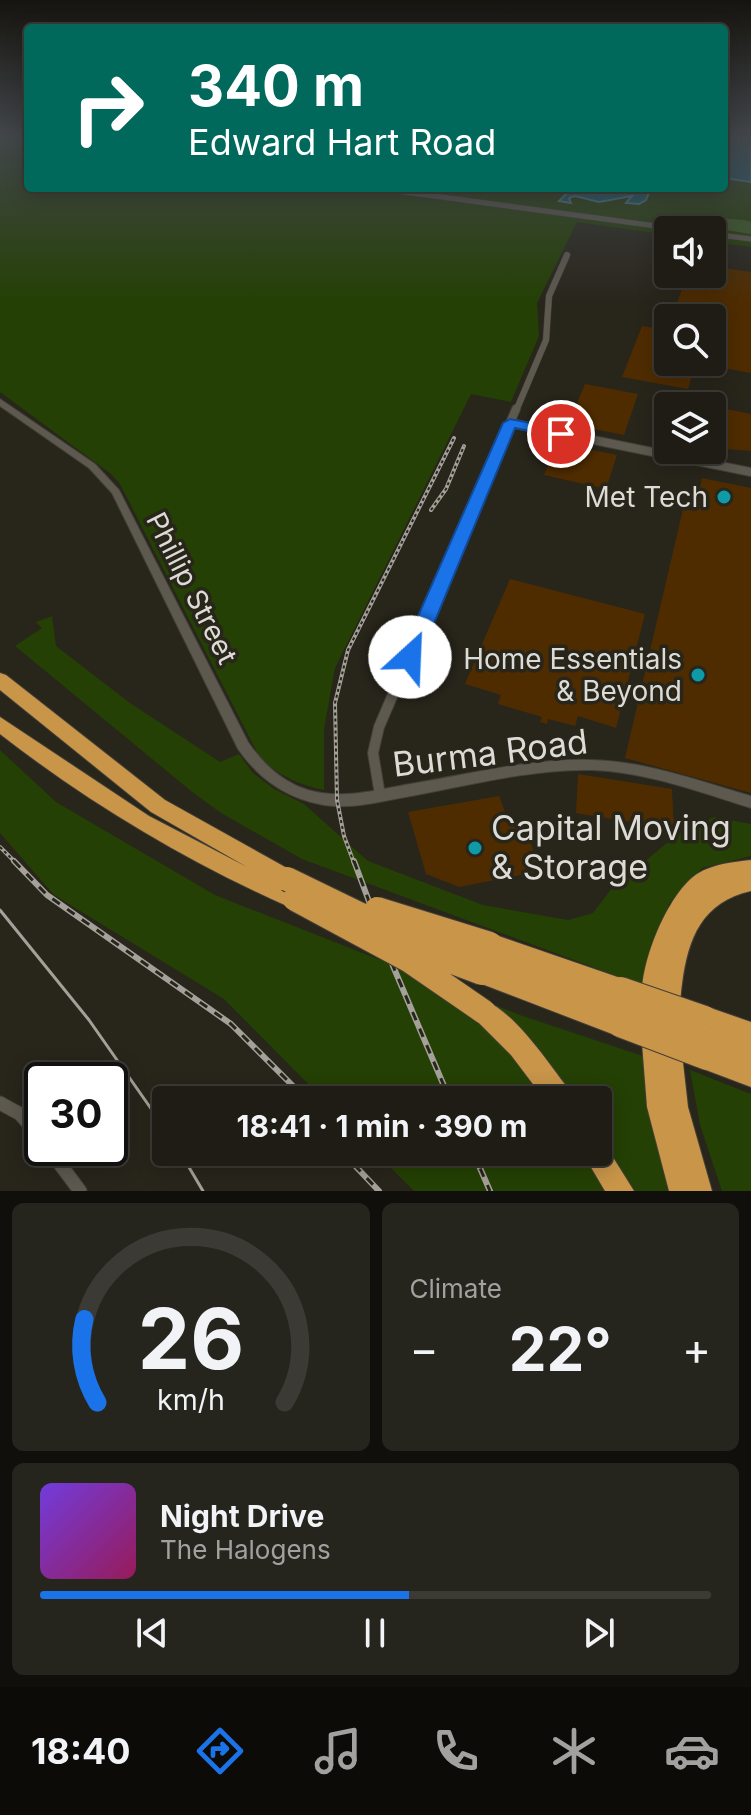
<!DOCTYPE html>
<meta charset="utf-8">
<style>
body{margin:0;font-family:Inter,sans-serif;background:#26251d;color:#f1f3f6;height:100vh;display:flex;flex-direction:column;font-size:30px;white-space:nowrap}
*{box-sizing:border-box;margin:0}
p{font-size:26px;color:#a1a1a0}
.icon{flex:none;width:44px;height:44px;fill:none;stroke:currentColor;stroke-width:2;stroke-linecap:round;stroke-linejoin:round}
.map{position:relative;height:1191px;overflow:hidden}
.details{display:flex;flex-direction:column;gap:12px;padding:12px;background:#100f0b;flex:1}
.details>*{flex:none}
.banner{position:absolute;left:24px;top:24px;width:704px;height:168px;border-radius:8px;box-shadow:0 4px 20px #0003,0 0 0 2px #3c3a34;background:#00695c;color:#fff;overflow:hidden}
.buttons{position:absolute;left:654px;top:216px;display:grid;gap:16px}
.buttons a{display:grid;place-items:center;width:72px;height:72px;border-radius:8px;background:#1e1c14;box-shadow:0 4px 20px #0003,0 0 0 2px #3c3a34;font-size:40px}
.speed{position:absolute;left:24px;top:1062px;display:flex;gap:16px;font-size:40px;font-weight:700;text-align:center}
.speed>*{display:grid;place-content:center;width:104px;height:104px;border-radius:50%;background:#1e1c14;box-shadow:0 4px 20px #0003,0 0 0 2px #3c3a34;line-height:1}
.speed .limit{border:4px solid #111;border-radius:12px;background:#fff;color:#111}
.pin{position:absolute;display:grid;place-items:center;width:68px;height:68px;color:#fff;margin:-34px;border:4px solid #fff;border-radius:50%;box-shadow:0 2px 8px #0007}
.me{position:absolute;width:88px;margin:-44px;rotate:25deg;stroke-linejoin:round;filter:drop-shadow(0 0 6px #0008)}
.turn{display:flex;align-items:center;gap:28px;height:168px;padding:0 32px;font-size:36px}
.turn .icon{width:104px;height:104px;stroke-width:2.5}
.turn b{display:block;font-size:56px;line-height:68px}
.big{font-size:60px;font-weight:700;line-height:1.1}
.details .tile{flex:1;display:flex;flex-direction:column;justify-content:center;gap:12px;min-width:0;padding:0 28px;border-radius:12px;background:#26251d}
.details .dial{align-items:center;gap:0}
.dial svg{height:208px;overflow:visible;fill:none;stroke:#3c3a34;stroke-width:7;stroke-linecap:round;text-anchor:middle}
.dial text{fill:#f1f3f6;stroke:none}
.song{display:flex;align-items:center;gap:24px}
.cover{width:96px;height:96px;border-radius:12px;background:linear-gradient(135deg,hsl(260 70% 55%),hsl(330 70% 35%))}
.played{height:8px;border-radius:4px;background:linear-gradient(90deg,#1a73e8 55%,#3c3a34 55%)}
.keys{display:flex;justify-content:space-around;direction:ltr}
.heat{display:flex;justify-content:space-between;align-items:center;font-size:44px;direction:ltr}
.details .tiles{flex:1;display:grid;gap:12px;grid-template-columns:1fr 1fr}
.tile:last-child{grid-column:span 2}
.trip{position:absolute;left:152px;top:1086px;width:460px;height:80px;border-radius:8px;background:#1e1c14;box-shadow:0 4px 20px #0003,0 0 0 2px #3c3a34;font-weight:700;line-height:80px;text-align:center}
.tab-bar{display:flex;height:128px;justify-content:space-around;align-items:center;background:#0c0b08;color:#a1a1a0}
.tab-bar .icon{width:56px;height:56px}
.tab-bar .on{color:#1a73e8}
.tab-bar b{font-size:36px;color:#f1f3f6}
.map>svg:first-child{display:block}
.green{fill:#244004}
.forest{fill:#3e5d23}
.water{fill:#175f73;stroke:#528490;stroke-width:2}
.building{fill:#4f2c00}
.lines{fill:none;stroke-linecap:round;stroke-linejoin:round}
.minor-far4-casing{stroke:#423f38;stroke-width:6}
.minor-far3-casing{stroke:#423f38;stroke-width:7}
.minor-far2-casing{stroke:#423f38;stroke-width:10}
.minor-far1-casing{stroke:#423f38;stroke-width:12}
.minor-casing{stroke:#423f38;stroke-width:15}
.tertiary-casing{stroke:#423f38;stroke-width:2}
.motorway-casing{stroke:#423f38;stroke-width:2}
.minor-far4{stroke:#5d594f;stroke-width:5}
.minor-far3{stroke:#5d594f;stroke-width:6}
.minor-far2{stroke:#5d594f;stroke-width:8}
.minor-far1{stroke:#5d594f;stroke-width:10}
.minor{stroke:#5d594f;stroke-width:13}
.tertiary{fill:#5d594f;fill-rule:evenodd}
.motorway{fill:#c89549;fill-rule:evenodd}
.tram{stroke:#a4a19a;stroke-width:3}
.rail-far1-casing{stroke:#a4a19a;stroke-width:4}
.rail-casing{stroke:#a4a19a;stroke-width:6}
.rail-far1{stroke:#28251b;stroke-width:2;stroke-dasharray:3;stroke-linecap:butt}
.rail{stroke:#28251b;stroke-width:3;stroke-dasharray:9;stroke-linecap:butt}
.motorway-bridge-casing{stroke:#423f38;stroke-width:26;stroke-linecap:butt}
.motorway-bridge{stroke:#c89549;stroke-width:24}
.route{fill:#1a73e8;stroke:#114b97;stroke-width:2}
.culture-dot{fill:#0f9aa8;stroke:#28251b;stroke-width:3}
.labels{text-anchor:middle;stroke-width:7;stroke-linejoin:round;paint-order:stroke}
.poi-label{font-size:28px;fill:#dddbd5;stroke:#28251b;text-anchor:end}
.street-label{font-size:28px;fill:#dddbd5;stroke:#28251b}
.near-street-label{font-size:34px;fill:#dddbd5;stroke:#28251b}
.near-poi-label{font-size:34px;fill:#dddbd5;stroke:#28251b;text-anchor:start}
</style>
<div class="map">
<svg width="751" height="1191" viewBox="0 0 751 1191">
<rect width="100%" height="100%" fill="#28251b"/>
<path class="green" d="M0,137h28v51h696v-13l27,3v69l-39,-5v-12h-44v5l-91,-13 -40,81 2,33 -28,66 -40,-8 -136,274 -11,61v61c-27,-6 -46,-14 -65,-34l-139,-272 -9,-10 -111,-82z
M52,616l4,30 74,57 90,59 19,-8 14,19 21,16 30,15 64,57 115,44 85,15 25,-7 19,-25 66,-54 36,-17 37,7v32l-49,12 -33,36 -25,82 -342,-127 -81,-46 -30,-22 -176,-145 27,-18 -6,-6z
M0,750l56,52 159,93 305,120 123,41 32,135h-261l-39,-39h223v-52h-274l-100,-101 -170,-104 -54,-62z
M690,1070l61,24v97h-29l-22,-66z"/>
<path class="forest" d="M687,216l57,4 7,2v12l-74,-12z"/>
<path class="water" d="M724,137h27v45l-27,-4z
M572,188l68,2 11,-2 -5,12 -7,4 -13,-1 6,-7 -33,6 -24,-6 -6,2 2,5 -12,-2z"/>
<path class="building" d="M712,266l39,6v101l-39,-7v-48h-40l15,-44h25z
M642,326l26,4v32h28l-8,27 -66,-12z
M585,384l53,10 -14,41 -56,-11z
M722,408l29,6v37l-37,-3z
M558,443l59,12 -11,34 -62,-14z
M702,478l49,10v305l-126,-35 58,-249 12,2z
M510,579l135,35 -29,114 -38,-12 -3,10 -27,-7 -1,5 -7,-2 2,-5 -44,-13 3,-9 -36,-11z
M578,774l94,15 2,40 -98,-16z
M499,796l11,29 13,-3 18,49 -82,16 -33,-13 -18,-62z"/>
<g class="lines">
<defs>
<path id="minor-far4" d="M375,188l311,42
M712,234l39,5"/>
<path id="minor-far3" d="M516,411l30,-71 3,-44 18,-41"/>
<path id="minor-far2" d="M510,423l241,49
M430,608l86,-199"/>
<path id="minor-far1" d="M380,795l-7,-42 6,-26 52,-121"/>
<path id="minor" d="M0,1103l20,11 22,25
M48,1148l32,43"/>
<path id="tertiary" d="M0,399l95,65 24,26 129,252c15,22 34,40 60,48 35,10 68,0 102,-6 60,-10 120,-26 181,-24 55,1 108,21 160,36v12c-52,-16 -104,-36 -159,-38 -63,-1 -125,16 -186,27 -24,4 -48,11 -73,9 -40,-4 -72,-24 -95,-57l-126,-256 -23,-25 -89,-62z"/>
<path id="motorway" d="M0,673l6,2 159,125 129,72 4,7 -7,8 12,5 3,7 -3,7 -8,3 -8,-3c-103,-46 -198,-103 -287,-172v-17l149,99 98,51 -96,-55 -151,-122z
M751,860v31c-49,11 -63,47 -69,93 -2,13 -1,25 -6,37l-7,3 8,3 3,9 8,71 24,84h-43l-22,-84 -6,-77 4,-8 7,-4 -7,-3c-14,-34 21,-121 52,-141 16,-10 35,-12 54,-14z
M490,933l139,48 4,8 -4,8 -3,2 6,9 -4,8 4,9 -4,8 -8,4 -146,-56 -3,-8 4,-8 -5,-9 3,-8 7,-2 2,-10z
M484,1000c32,13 65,64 86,91l4,9h-29l-34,-45 -35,-35 -4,-8 4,-8z
M705,1006l46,16v65l-53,-20 -3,-9 4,-9 -5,-9 3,-9 6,-2 -6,-3 -4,-8 4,-8z
M598,1140l6,3 30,48h-29l-23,-39h16z"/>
</defs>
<use href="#minor-far4" class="minor-far4-casing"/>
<use href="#minor-far3" class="minor-far3-casing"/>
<use href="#minor-far2" class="minor-far2-casing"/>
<use href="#minor-far1" class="minor-far1-casing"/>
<use href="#minor" class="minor-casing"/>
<use href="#tertiary" class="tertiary-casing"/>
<use href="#motorway" class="motorway-casing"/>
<use href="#minor-far4" class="minor-far4"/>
<use href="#minor-far3" class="minor-far3"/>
<use href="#minor-far2" class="minor-far2"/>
<use href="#minor-far1" class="minor-far1"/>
<use href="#minor" class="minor"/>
<use href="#tertiary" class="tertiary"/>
<use href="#motorway" class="motorway"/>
<path class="tram" d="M0,910l89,110 77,110
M180,1152l23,39"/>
<defs>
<path id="rail-far1" d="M431,510l15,-21 18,-43
M0,847l16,16
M354,863l-10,-27 -7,-36 -2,-97 13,-53 106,-212"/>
<path id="rail" d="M14,861l33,34 184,129 76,76
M354,861l39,105 57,134
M342,1152l37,39
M473,1152l17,39"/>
</defs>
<use href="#rail-far1" class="rail-far1-casing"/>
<use href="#rail" class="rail-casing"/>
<use href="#rail-far1" class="rail-far1"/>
<use href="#rail" class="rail"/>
<defs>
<path id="motorway-bridge" d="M287,879l72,35 122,42
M295,899l115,62 74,51
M377,909l113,35
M378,934l104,39
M621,989l84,29
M620,1008l86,32
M620,1025l87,33"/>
</defs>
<use href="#motorway-bridge" class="motorway-bridge-casing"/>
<use href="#motorway-bridge" class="motorway-bridge"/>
</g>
<linearGradient id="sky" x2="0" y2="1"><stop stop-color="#16140f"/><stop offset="0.45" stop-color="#42464a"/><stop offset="1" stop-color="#42464a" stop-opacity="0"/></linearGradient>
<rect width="751" height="304" fill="url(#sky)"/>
<path class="route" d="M510,419l56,11 3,4 -8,4 -46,-10 -95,229 -10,7 -7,-2 -3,-5 103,-234z"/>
<g class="culture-dot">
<circle cx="724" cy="497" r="8"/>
<circle cx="698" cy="675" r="8"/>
<circle cx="475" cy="848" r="8"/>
</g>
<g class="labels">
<g class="poi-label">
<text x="708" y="507">Met Tech</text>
<text x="682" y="669">Home Essentials<tspan x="682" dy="32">&amp; Beyond</tspan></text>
</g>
<g class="street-label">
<text transform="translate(192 588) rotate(63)" y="10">Phillip Street</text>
</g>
<g class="near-street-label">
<text transform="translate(490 753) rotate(-7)" y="12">Burma Road</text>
</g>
<g class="near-poi-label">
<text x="491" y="840">Capital Moving<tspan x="491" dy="39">&amp; Storage</tspan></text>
</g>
</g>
</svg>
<div class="buttons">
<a><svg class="icon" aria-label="sound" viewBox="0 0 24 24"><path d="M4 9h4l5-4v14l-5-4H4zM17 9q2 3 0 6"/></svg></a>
<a><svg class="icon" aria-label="search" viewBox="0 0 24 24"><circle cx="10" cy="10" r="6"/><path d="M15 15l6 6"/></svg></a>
<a><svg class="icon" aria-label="layers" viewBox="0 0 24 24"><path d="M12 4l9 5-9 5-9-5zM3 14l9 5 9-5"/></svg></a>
</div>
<div class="speed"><div class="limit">30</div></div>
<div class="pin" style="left:561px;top:434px;background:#d93025"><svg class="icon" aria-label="arrive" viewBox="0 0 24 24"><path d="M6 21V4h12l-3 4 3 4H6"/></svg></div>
<svg class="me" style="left:410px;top:657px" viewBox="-20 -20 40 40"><circle r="19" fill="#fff"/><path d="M0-13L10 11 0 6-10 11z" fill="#1a73e8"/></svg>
<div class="trip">18:41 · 1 min · 390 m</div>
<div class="banner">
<div class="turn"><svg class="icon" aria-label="right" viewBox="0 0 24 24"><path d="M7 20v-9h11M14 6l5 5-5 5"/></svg><div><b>340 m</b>Edward Hart Road</div></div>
</div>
</div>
<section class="details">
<div class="tiles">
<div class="tile dial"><svg viewBox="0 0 100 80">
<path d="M14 69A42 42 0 1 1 86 69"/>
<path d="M14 69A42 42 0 0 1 9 37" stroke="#1a73e8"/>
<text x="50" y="56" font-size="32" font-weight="700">26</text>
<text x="50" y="72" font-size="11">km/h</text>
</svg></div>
<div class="tile"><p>Climate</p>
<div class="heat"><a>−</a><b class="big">22°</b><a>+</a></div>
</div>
<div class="tile">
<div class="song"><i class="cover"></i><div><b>Night Drive</b><p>The Halogens</p></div></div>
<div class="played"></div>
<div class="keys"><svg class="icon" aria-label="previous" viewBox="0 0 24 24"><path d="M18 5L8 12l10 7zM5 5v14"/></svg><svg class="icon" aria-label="pause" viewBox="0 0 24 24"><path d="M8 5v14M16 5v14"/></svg><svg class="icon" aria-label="next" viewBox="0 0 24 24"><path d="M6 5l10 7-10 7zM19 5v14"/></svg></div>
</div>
</div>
</section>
<nav class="tab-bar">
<b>18:40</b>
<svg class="icon on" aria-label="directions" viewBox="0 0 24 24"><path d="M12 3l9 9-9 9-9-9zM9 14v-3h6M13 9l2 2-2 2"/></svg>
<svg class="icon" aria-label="music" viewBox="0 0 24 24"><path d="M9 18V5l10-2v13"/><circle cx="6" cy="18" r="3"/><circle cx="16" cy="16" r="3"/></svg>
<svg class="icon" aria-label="phone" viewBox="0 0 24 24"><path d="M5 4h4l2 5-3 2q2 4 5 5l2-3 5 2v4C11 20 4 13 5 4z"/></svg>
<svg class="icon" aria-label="climate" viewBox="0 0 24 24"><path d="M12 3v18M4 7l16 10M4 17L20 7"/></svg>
<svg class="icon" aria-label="car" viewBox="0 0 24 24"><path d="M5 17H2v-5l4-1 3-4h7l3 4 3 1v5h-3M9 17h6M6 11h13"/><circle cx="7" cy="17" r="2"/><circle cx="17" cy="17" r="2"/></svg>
</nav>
